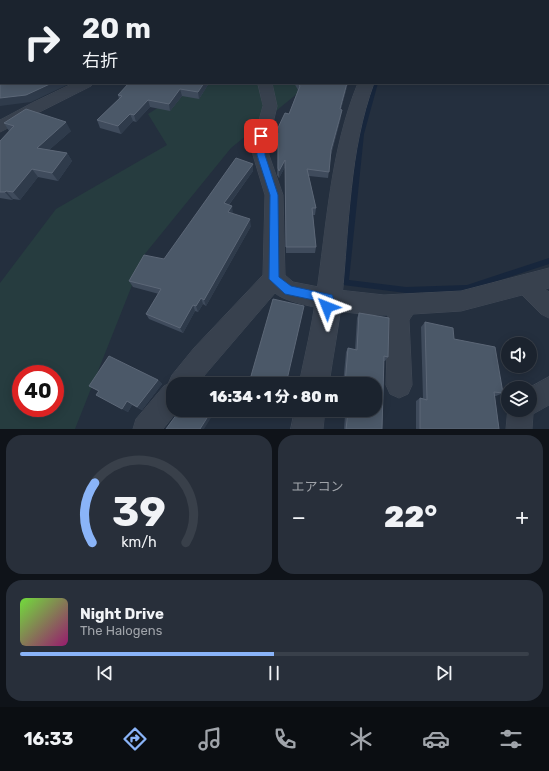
<!DOCTYPE html>
<html lang="ja">
<meta charset="utf-8">
<style>
body{margin:0;font-family:Rubik,"Noto Sans JP",sans-serif;background:#282f3a;color:#f1f3f6;height:100vh;display:flex;flex-direction:column;font-size:15px;white-space:nowrap}
*{box-sizing:border-box;margin:0}
p{font-size:13px;color:#a0a4aa}
.icon{flex:none;width:22px;height:22px;fill:none;stroke:currentColor;stroke-width:2;stroke-linecap:round;stroke-linejoin:round}
.map{position:relative;height:429px;overflow:hidden}
.drawer{display:flex;flex-direction:column;gap:6px;padding:6px;background:#0f1319;flex:1}
.drawer>*{flex:none}
.banner{position:absolute;left:0px;top:0px;width:549px;height:84px;box-shadow:0 2px 10px #0003,0 0 0 1px #39404a;background:#1b232e;color:#f1f3f6;overflow:hidden}
.buttons{position:absolute;left:501px;top:337px;display:grid;gap:8px}
.buttons a{display:grid;place-items:center;width:36px;height:36px;border-radius:50%;background:#1b232e;box-shadow:0 2px 10px #0003,0 0 0 1px #39404a;font-size:20px}
.speed{position:absolute;left:12px;top:365px;display:flex;gap:8px;font-size:20px;font-weight:700;text-align:center}
.speed>*{display:grid;place-content:center;width:52px;height:52px;border-radius:50%;background:#1b232e;box-shadow:0 2px 10px #0003,0 0 0 1px #39404a;line-height:1}
.speed .limit{border:6px solid #d22;background:#fff;color:#111}
.pin{position:absolute;display:grid;place-items:center;width:34px;height:34px;color:#fff;margin:-17px;border-radius:8px;box-shadow:0 2px 6px #0006}
.me{position:absolute;width:44px;margin:-22px;rotate:315deg;stroke-linejoin:round;filter:drop-shadow(0 0 3px #0008)}
.turn{display:flex;align-items:center;gap:14px;height:84px;padding:0 16px;font-size:18px}
.turn .icon{width:52px;height:52px;stroke-width:2.5}
.turn b{display:block;font-size:28px;line-height:34px}
.big{font-size:30px;font-weight:800;line-height:1.1}
.drawer .tile{flex:1;display:flex;flex-direction:column;justify-content:center;gap:6px;min-width:0;padding:0 14px;border-radius:16px;background:#282f3a}
.drawer .dial{align-items:center;gap:0}
.dial svg{height:104px;overflow:visible;fill:none;stroke:#39404a;stroke-width:7;stroke-linecap:round;text-anchor:middle}
.dial text{fill:#f1f3f6;stroke:none}
.song{display:flex;align-items:center;gap:12px}
.cover{width:48px;height:48px;border-radius:6px;background:linear-gradient(135deg,hsl(100 70% 55%),hsl(320 70% 35%))}
.played{height:4px;border-radius:2px;background:linear-gradient(90deg,#8ab4f8 50%,#39404a 50%)}
.keys{display:flex;justify-content:space-around;direction:ltr}
.heat{display:flex;justify-content:space-between;align-items:center;font-size:22px;direction:ltr}
.drawer .tiles{flex:1;display:grid;gap:6px;grid-template-columns:1fr 1fr}
.tile:last-child{grid-column:span 2}
.trip{position:absolute;left:166px;top:377px;width:216px;height:40px;border-radius:16px;background:#1b232e;box-shadow:0 2px 10px #0003,0 0 0 1px #39404a;font-weight:800;line-height:40px;text-align:center}
.tabs{display:flex;height:64px;justify-content:space-around;align-items:center;background:#0b0e12;color:#a0a4aa}
.tabs .icon{width:28px;height:28px}
.tabs .selected{color:#8ab4f8}
.tabs b{font-size:18px;color:#f1f3f6}
.map>svg:first-child{display:block}
.green{fill:#263c3f;fill-rule:evenodd}
.lines{fill:none;stroke-linecap:round;stroke-linejoin:round}
.stream{fill:#17263c;fill-rule:evenodd}
.minor-casing{stroke:#414a57;stroke-width:1}
.tertiary-casing{stroke:#414a57;stroke-width:1}
.minor{fill:#38414e;fill-rule:evenodd}
.tertiary{fill:#38414e;fill-rule:evenodd}
.wall{fill:#3f4b5c}
.shaded-wall{fill:#2f3b4b}
.building{fill:#4b5868;stroke:#5c6777}
.route{fill:#1a73e8;stroke:#114b97}
</style>
<div class="map">
<svg width="549" height="429" viewBox="0 0 549 429">
<rect width="100%" height="100%" fill="#242f3e"/>
<path class="green" d="M197,83h103l4,5 -73,60 -87,107 -69,174h-75v-146l56,-74 111,-64 -19,-31zM21,374h34v34h-34z"/>
<g class="lines">
<path class="stream" d="M396,0h4v1h-4z
M374,83h4l-14,51 -15,146 57,7 61,-2 82,-27v6l-82,27 -61,2 -63,-8 -1,-2 16,-149z"/>
<defs>
<path id="minor" d="M8,0h14l1,1h-14z
M548,31h1v8h-1z
M74,83h19l-2,3 -91,46v-12l32,-17z
M258,83h14l5,23 -9,39 1,10 14,40 2,80 8,7 36,7 55,6 77,-4 88,-23v20l-4,1 4,3v26l-8,-4 -19,-19 -61,16 -48,3 -4,6 3,65 -4,9 -9,4 -9,-4 -4,-9 2,-70c-22,1 -98,-8 -113,-22l-78,91h-24v26h5l-15,19h-30l3,-10 28,-33 4,-2 4,-9 22,-27 69,-73 2,-80 -12,-40 -1,-10 11,-39z
M549,377v28l-16,9 -1,15h-26l2,-22v3h22l-1,-22z"/>
<path id="tertiary" d="M384,0h12v1h-12z
M358,83h16c-25,68 -25,142 -32,214 -3,29 -9,58 -13,87h-30c6,-29 13,-58 17,-87 11,-72 14,-146 42,-214z
M295,410h30l-2,19h-32z"/>
</defs>
<use href="#minor" class="minor-casing"/>
<use href="#tertiary" class="tertiary-casing"/>
<use href="#minor" class="minor"/>
<use href="#tertiary" class="tertiary"/>
</g>
<path class="wall" d="M30,0h224l1,1h-224z
M129,83h80l-10,16 -17,-3 -12,15 -20,-4 -14,15 -3,-1 -12,13 -21,-6 -3,-8 22,-21 -1,-4z
M294,83h54l-7,26v8l-10,38 -3,23 -19,-2 7,32 -1,7h-2l3,32 -1,6h-29l-1,-86 -6,11 -2,-3 1,-35 -2,-1v-7l13,-18 9,-24z
M4,123l67,8 -22,19 18,3 5,8 -14,20 -20,-4 -18,23 -7,-1 -1,1 -12,-2v-57l9,-10z
M253,164v7l-24,34 3,1v7l19,13 -45,80 -3,-2 -5,8 -3,-1 -12,22 -34,-14 -3,-5 13,-20 -26,-7 -4,-6 35,-22z
M303,312l-40,72 -11,-4 -1,-4z
M359,313l29,44 -3,4h-1l-2,68h-38l1,-14 -4,-1v-4h34v-26h-32l3,-32 2,-4 7,2 2,-32z
M425,322l29,17 49,54 -7,3h-1l4,33h-83v-28l4,-3 3,1 -2,-72z
M158,380l4,4 -20,26 -10,-5 -4,7 -32,-17 2,-4 -9,-5z"/>
<path class="shaded-wall" d="M52,83h19l-40,19 -31,4v-8z
M204,83h5l-10,16 -1,-7z
M347,83h1l-9,33 1,-7z
M180,89l2,7 -12,15 -1,-7z
M148,100l2,7 -14,15 -2,-7z
M342,110l-1,7 -11,40 1,-7z
M130,114l3,7 -12,13 -3,-8z
M66,122l5,9 -29,25 -5,-8z
M67,153l5,8 -14,20 -6,-8z
M285,160v7l-6,11v-7z
M253,164v7l-28,39 -1,-7z
M32,169l6,8 -18,23 -7,-8z
M6,191l7,8 -1,1 -7,-8z
M232,206l1,7 -4,5 -1,-6z
M250,219l1,7 -45,80 -2,-6z
M201,298l2,6 -5,8 -2,-6z
M193,305l2,6 -12,22 -3,-5z
M158,380l4,4 -20,26 -5,-3z
M127,401l5,4 -4,7 -6,-3z
M212,410h4l-12,19h-4z"/>
<path class="building" d="M46,0h208l1,1h-200z
M275,0h92v1h-107z
M0,29h1v54h51l-26,12 -26,3z
M129,83h75l-6,9 -18,-3 -11,15 -21,-4 -14,15 -4,-1 -12,12 -21,-6 25,-24 -4,-1z
M298,83h49l-7,26 2,1 -11,40 -2,22 -22,-3 9,39h-4l4,39h-30l-1,-87 -6,11 -1,-3v-35l-2,-1 9,-19 4,1 11,-28z
M26,109l40,13 -29,26 30,5 -15,20 -20,-4 -19,23 -7,-1 -1,1h-5v-51l14,-15 -10,-3z
M236,158l17,6 -29,39 8,3 -4,6 22,7 -46,81 -3,-2 -5,8 -3,-1 -13,23 -34,-14 15,-25 -32,-8 15,-26 20,4z
M273,299l31,7 -18,78h-23l1,-4 -13,-4z
M359,313l30,5 -1,39 -4,-1 -2,73h-36l2,-17 -5,-1v-1h32v-26h-30l3,-36 9,2z
M425,322l28,6 1,11 41,8 8,46 -9,-1 5,37h-79v-31l7,2z
M109,356l49,24 -21,27 -10,-6 -5,8 -26,-14 3,-4 -10,-5z
M180,410h32l-12,19h-34z"/>
<path class="route" d="M261,133l4,3v19l13,40 1,82 12,9 41,9c3,5 1,10 -1,15l-4,2 -4,-2v-8l-38,-8 -16,-15 1,-84 -13,-40v-19z"/>
</svg>
<div class="buttons">
<a><svg class="icon" aria-label="sound" viewBox="0 0 24 24"><path d="M4 9h4l5-4v14l-5-4H4zM17 9q2 3 0 6"/></svg></a>
<a><svg class="icon" aria-label="layers" viewBox="0 0 24 24"><path d="M12 4l9 5-9 5-9-5zM3 14l9 5 9-5"/></svg></a>
</div>
<div class="speed"><div class="limit">40</div></div>
<div class="pin" style="left:261px;top:136px;background:#d93025"><svg class="icon" aria-label="arrive" viewBox="0 0 24 24"><path d="M6 21V4h12l-3 4 3 4H6"/></svg></div>
<svg class="me" style="left:327px;top:307px" viewBox="-20 -20 40 40"><path d="M0-17L14 15 0 8-14 15z" fill="#1a73e8" stroke="#fff" stroke-width="4"/></svg>
<div class="trip">16:34 · 1 分 · 80 m</div>
<div class="banner">
<div class="turn"><svg class="icon" aria-label="right" viewBox="0 0 24 24"><path d="M7 20v-9h11M14 6l5 5-5 5"/></svg><div><b>20 m</b>右折</div></div>
</div>
</div>
<section class="drawer">
<div class="tiles">
<div class="tile dial"><svg viewBox="0 0 100 80">
<path d="M14 69A42 42 0 1 1 86 69"/>
<path d="M14 69A42 42 0 0 1 16 23" stroke="#8ab4f8"/>
<text x="50" y="56" font-size="32" font-weight="700">39</text>
<text x="50" y="72" font-size="11">km/h</text>
</svg></div>
<div class="tile"><p>エアコン</p>
<div class="heat"><a>−</a><b class="big">22°</b><a>+</a></div>
</div>
<div class="tile">
<div class="song"><i class="cover"></i><div><b>Night Drive</b><p>The Halogens</p></div></div>
<div class="played"></div>
<div class="keys"><svg class="icon" aria-label="previous" viewBox="0 0 24 24"><path d="M18 5L8 12l10 7zM5 5v14"/></svg><svg class="icon" aria-label="pause" viewBox="0 0 24 24"><path d="M8 5v14M16 5v14"/></svg><svg class="icon" aria-label="next" viewBox="0 0 24 24"><path d="M6 5l10 7-10 7zM19 5v14"/></svg></div>
</div>
</div>
</section>
<nav class="tabs">
<b>16:33</b>
<svg class="icon selected" aria-label="directions" viewBox="0 0 24 24"><path d="M12 3l9 9-9 9-9-9zM9 14v-3h6M13 9l2 2-2 2"/></svg>
<svg class="icon" aria-label="music" viewBox="0 0 24 24"><path d="M9 18V5l10-2v13"/><circle cx="6" cy="18" r="3"/><circle cx="16" cy="16" r="3"/></svg>
<svg class="icon" aria-label="phone" viewBox="0 0 24 24"><path d="M5 4h4l2 5-3 2q2 4 5 5l2-3 5 2v4C11 20 4 13 5 4z"/></svg>
<svg class="icon" aria-label="climate" viewBox="0 0 24 24"><path d="M12 3v18M4 7l16 10M4 17L20 7"/></svg>
<svg class="icon" aria-label="car" viewBox="0 0 24 24"><path d="M5 17H2v-5l4-1 3-4h7l3 4 3 1v5h-3M9 17h6M6 11h13"/><circle cx="7" cy="17" r="2"/><circle cx="17" cy="17" r="2"/></svg>
<svg class="icon" aria-label="filters" viewBox="0 0 24 24"><path d="M4 7h16M4 17h16"/><circle cx="9" cy="7" r="2"/><circle cx="15" cy="17" r="2"/></svg>
</nav>
